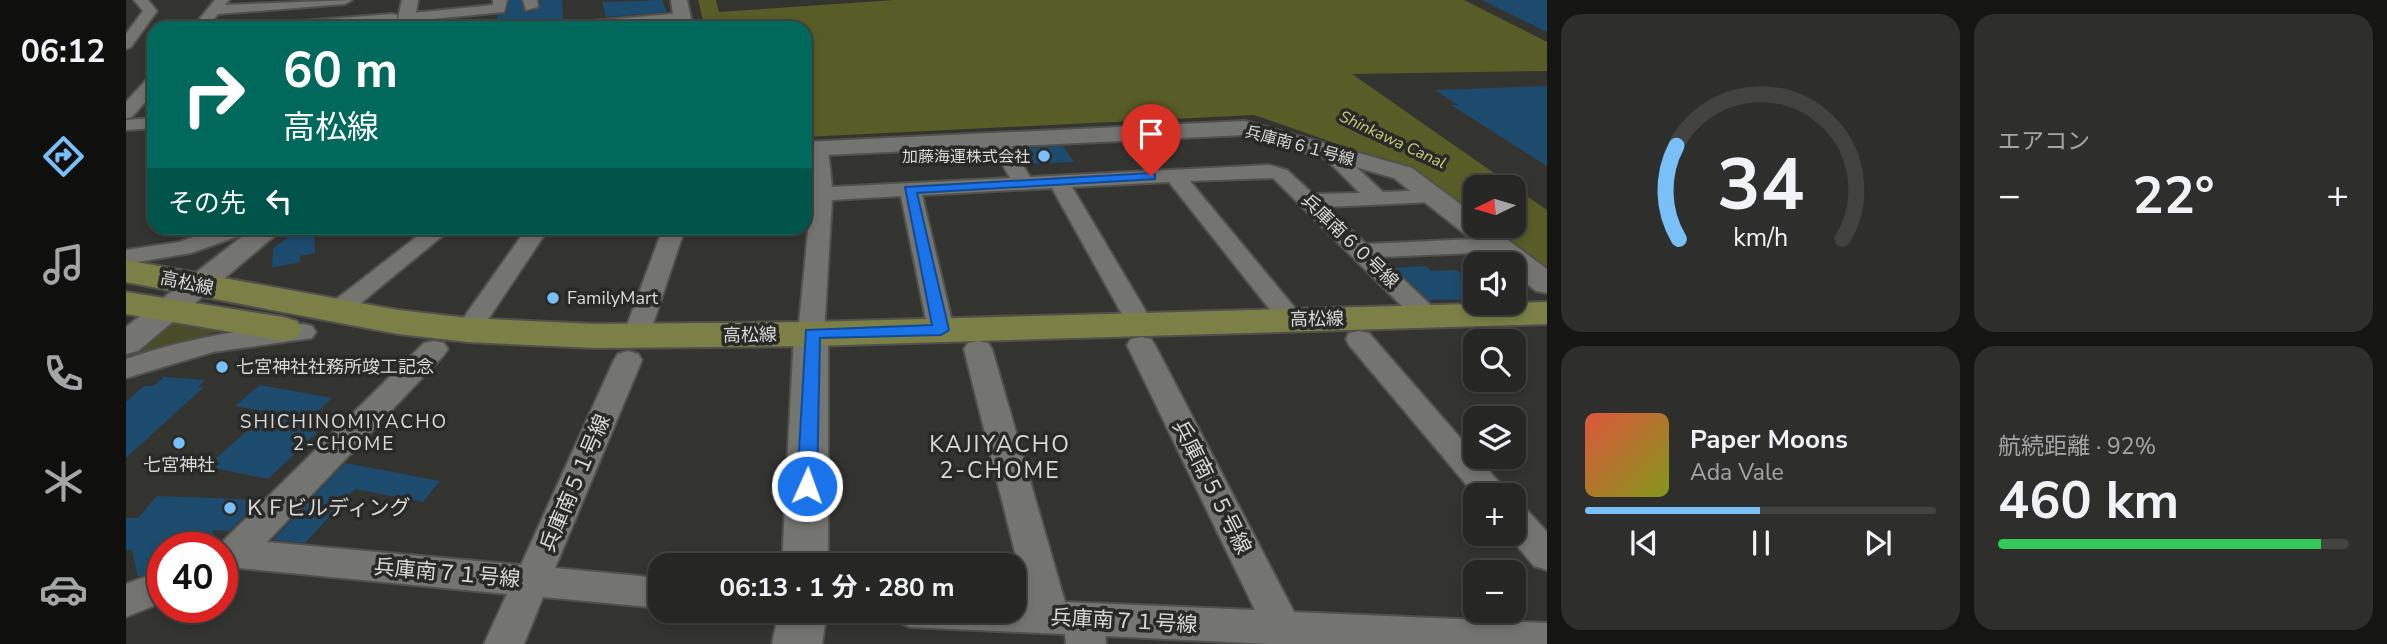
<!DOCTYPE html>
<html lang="ja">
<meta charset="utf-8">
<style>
body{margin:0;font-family:"Nunito Sans","Noto Sans JP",sans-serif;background:#2e2e2c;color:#f1f3f6;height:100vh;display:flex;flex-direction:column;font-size:26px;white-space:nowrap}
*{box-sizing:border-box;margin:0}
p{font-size:23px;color:#a4a5a6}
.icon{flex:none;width:38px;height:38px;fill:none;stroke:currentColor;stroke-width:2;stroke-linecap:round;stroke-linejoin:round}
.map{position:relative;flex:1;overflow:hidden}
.panel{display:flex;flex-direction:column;gap:14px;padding:14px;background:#151514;width:840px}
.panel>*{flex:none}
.guide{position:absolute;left:21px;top:21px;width:665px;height:214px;border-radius:21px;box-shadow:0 4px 10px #0003,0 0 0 2px #424341;background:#00695c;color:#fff;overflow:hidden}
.needle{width:46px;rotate:265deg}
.buttons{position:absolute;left:1337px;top:175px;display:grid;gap:14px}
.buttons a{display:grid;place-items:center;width:63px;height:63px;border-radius:14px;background:#262624;box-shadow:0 4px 10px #0003,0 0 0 2px #424341;font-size:35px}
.speed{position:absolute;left:21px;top:532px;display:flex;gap:14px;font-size:35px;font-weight:700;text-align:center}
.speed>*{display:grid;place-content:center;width:91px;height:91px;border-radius:50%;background:#262624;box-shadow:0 4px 10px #0003,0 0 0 2px #424341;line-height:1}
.speed .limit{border:10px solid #d22;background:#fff;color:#111}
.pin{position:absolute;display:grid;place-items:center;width:60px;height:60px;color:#fff;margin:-72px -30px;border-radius:50% 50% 50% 0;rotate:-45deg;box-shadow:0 0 7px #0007}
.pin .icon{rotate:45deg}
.me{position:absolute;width:77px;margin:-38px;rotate:2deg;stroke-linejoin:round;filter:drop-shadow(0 0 5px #0008)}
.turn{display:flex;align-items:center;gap:24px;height:147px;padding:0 21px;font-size:32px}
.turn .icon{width:91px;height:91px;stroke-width:2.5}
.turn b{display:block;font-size:49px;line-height:60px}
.then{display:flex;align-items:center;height:66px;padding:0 21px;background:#0003;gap:14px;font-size:26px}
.big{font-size:52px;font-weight:700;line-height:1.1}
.panel .widget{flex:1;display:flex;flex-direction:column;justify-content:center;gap:10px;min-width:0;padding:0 24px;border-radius:21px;background:#2e2e2c}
.panel .dial{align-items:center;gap:0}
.dial svg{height:182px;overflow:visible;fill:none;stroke:#424341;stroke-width:7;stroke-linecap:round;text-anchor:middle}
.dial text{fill:#f1f3f6;stroke:none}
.song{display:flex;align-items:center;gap:21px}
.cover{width:84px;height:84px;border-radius:10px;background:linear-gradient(135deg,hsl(10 70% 55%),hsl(70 70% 35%))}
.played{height:7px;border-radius:4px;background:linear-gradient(90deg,#79bff8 50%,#424341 50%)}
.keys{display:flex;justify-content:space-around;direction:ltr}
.heat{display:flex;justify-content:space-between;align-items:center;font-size:38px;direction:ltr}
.charge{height:10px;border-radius:5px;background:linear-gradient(90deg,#34c759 92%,#424341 0)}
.panel .tiles{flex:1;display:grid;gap:14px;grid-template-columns:repeat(2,1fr)}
.trip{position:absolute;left:522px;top:553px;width:378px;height:70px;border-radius:21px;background:#262624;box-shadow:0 4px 10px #0003,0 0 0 2px #424341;font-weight:700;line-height:70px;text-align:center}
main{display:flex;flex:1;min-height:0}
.tabs{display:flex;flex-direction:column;width:126px;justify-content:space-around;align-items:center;background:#0f0f0e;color:#a4a5a6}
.tabs .icon{width:49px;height:49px}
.tabs .on{color:#79bff8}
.tabs b{font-size:32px;color:#f1f3f6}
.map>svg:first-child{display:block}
.green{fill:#494c29}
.water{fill:#585c26}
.building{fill:#1d4b6e}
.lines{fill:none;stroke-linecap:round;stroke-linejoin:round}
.minor-casing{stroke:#50504d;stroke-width:4}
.tertiary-casing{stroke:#50504d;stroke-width:4}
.primary-casing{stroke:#50504d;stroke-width:4}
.minor{fill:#747471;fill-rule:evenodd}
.tertiary{fill:#747471;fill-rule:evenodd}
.primary{fill:#7c8047;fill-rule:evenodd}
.route{fill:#1a73e8;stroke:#114b97;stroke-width:2}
.poi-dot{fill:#79bff8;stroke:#292927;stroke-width:2.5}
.labels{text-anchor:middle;stroke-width:7;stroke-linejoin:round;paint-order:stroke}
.far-water-label{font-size:16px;font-style:italic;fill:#c6ce7b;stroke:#292927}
.far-street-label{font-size:16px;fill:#d9d9d7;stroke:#292927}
.far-poi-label{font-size:16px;fill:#d9d9d7;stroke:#292927;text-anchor:end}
.street-label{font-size:18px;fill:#d9d9d7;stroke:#292927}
.poi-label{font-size:18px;fill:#d9d9d7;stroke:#292927;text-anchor:start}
.neighbourhood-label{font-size:19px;letter-spacing:2px;fill:#d9d9d7;stroke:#292927}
.near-street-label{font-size:21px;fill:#d9d9d7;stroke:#292927}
.near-poi-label{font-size:21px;fill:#d9d9d7;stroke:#292927;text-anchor:start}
.near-neighbourhood-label{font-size:23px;letter-spacing:2px;fill:#d9d9d7;stroke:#292927}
</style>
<main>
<nav class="tabs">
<b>06:12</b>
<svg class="icon on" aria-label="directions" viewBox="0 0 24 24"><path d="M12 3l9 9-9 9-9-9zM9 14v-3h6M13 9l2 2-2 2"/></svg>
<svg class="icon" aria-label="music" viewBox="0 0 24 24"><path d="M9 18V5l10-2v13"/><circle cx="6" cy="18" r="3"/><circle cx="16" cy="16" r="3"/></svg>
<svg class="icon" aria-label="phone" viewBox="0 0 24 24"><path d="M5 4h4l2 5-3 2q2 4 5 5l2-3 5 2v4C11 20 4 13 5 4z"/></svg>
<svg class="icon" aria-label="climate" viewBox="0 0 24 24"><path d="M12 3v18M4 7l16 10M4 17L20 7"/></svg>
<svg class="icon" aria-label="car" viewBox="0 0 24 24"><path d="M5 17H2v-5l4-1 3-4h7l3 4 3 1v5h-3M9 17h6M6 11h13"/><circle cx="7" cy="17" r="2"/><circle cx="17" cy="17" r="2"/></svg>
</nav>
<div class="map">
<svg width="1421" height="644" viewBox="0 0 1421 644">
<rect width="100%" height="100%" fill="#333330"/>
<path class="green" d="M39,321l58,9 -97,30v-9z"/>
<path class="water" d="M572,0h18l3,12 176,-12h569l83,42v29l-195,3 195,136v57l-56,-41h23v-39h-39v27l-55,-41 -166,-58 -449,22v-109h-100z"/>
<path class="building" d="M383,0h12l6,13 13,-5v-8h22l1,19 -67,6 1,-10 9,-1z
M536,0l5,12 -61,5 -4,-15z
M1356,0h65v32z
M1421,86v80l-96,-61h7l-23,-15z
M937,146l11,16 -49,2 -9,-15z
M176,228h12l1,25 -15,3v6l-28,6 1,-20z
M1300,266l5,5 25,-1 9,5 10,8v16l-46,1 -34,-32z
M38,377l41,3 -7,7h6l-78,71v-56l18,-16h10z
M134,385l72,13 -24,23 17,4 -57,54 -54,-11 6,-5 -7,-2 55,-49 -33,-6z
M219,463l95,18 -17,21 -68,-13 -50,54 -32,-3z
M31,496l30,1 74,3 -32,31 -17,-1 4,13 -7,5h-46v20l-25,9 -6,-27h-6v-32h12z"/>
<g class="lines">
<defs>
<path id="minor" d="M8,0h14l9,11 -26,36 -5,2v-15l17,-23z
M89,0h14l-4,5 127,-5 -7,4 -127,10 -11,14h-15z
M367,0h14l-3,12 -92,9 -7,-4 7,-4 81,-8z
M397,0h14l1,7 -12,3z
M556,13l7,4 -2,3 -81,8h-55l7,-4z
M266,14l5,1v6l-79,7h-63l7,-4z
M28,77v15l-22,25 -6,1v-16l22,-24z
M28,118v10l-28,2v-10z
M872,134l7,2 25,41 239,-12 18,5 26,24 47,-1 -39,-39 10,-6 7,2 45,42 50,-2 11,6 -11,6 -107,5 40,37 131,-6 8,2 4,5 -4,5 -8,2 -117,5 56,53 4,6 -4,6h-18l-145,-144 -83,3 114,138 -4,6h-18l-113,-143 -97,5 82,138 -4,6h-18l-4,-6 -76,-137 -130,7 32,135 -4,6h-18l-4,-6 -27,-134 -69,4 -8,134 -4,6h-18l-4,-6 13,-133h-6v-12l6,-1 -3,-39 3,-4h14l3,4 4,38 178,-9 -21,-38z
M93,228h31l-3,5 -56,20 -65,11v-14l53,-8z
M302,228h24l-108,89h-18l-4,-5 4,-5z
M401,228h22l-72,108h-18l-4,-6z
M537,228h22l-36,108 -4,6h-18l-4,-6z
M177,324l9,2 4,6 -4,6 -99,14 -87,26v-19c57,-20 117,-30 177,-35z
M1233,331l10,2 141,162h-35l-126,-150 -3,-6 3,-6z
M1015,337l10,2 4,6 139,267 253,11v21h-277l-165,-8 1,8h-40l-1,-10 -155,-7 -13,-5 -6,-11h122v-12l14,1 -63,-251 4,-6 10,-2 10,2 4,6 73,253 190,8 -128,-265 4,-6z
M308,341l10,2 4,6 -4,6 -177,187 254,23 93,-205 4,-6 10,-3 10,3 4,6 -87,208 105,10v30l-117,-11 -19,47h-40l23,-50 -269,-26 -16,4v-24h-10l9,-5 203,-200z
M1388,505l12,4 21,23v38l-13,-4 -27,-32h7z
M37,570v32l-37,15v-33z"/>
<path id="tertiary" d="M276,0h16l-4,28h-18z
M545,0h16l6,28h-18z
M1119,121l167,47 63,47v11h14l58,43v24l-11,-2 -22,-18v-9h-11l-109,-86 -150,-43 -439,21v-14z
M127,228h31l-146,123 -12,3v-27z
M685,324l12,3 5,7v231h-46l12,-231 5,-7z
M653,611h48l-5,33h-50z"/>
<path id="primary" d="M0,260l272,50 70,8 127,6 216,-2 736,-20v22l-736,22 -216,2 -127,-6 -70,-8 -272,-52z
M0,292l157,25 14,4 5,8 -5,8 -14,4 -157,-27z"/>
</defs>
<use href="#minor" class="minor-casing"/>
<use href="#tertiary" class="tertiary-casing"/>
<use href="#primary" class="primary-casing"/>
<use href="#minor" class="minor"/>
<use href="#tertiary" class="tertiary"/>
<use href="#primary" class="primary"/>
</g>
<path class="route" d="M1025,173l4,1v5l-238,14 32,137 -8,5 -121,3 -3,148 -3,5h-14l-3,-5 9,-156 126,-5 -27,-138z"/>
<g class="poi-dot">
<circle cx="918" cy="156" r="7"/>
<circle cx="427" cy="298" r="7"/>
<circle cx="96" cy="367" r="7"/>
<circle cx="53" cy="443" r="7"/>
<circle cx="104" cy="508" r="7"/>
</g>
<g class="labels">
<g class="far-water-label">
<text transform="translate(1267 139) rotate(25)" y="6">Shinkawa Canal</text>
</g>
<g class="far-street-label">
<text transform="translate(1174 145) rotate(15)" y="6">兵庫南６１号線</text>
</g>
<g class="far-poi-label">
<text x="904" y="162">加藤海運株式会社</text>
</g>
<g class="street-label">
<text transform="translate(1224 241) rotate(44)" y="6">兵庫南６０号線</text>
<text transform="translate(61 283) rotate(12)" y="6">高松線</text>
<text transform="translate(1191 319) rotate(-1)" y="6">高松線</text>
<text transform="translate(624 335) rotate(-1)" y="6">高松線</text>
</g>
<g class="poi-label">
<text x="441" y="304">FamilyMart</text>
<text x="110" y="373">七宮神社社務所竣工記念</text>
<text x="53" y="471" text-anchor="middle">七宮神社</text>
</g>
<g class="neighbourhood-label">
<text x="218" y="428">SHICHINOMIYACHO<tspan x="218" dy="22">2-CHOME</tspan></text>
</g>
<g class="near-street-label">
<text transform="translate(449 483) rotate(-67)" y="7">兵庫南５１号線</text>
<text transform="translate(1086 487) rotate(63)" y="7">兵庫南５５号線</text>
<text transform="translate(321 573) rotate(5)" y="7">兵庫南７１号線</text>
<text transform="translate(998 621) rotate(3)" y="7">兵庫南７１号線</text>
</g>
<g class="near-poi-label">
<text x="118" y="515">ＫＦビルディング</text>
</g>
<g class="near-neighbourhood-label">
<text x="874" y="452">KAJIYACHO<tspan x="874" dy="26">2-CHOME</tspan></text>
</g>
</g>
</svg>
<div class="buttons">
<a><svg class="needle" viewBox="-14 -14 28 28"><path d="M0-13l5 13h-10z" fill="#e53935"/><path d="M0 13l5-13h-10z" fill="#a4a5a6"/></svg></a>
<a><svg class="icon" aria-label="sound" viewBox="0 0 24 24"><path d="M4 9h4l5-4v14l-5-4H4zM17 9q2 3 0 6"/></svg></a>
<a><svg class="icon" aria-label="search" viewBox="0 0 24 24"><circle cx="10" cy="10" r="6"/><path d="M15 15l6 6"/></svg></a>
<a><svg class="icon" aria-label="layers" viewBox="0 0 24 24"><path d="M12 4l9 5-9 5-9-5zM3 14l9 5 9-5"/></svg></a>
<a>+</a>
<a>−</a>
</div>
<div class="speed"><div class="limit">40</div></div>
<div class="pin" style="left:1025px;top:176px;background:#d93025"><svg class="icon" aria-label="arrive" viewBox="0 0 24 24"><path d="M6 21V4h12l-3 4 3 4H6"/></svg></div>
<svg class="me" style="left:681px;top:486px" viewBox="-20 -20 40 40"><circle r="17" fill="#1a73e8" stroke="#fff" stroke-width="3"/><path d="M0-11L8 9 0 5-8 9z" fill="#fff"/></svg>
<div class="trip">06:13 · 1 分 · 280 m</div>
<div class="guide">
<div class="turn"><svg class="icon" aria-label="right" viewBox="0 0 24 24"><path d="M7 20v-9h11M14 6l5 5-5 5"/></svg><div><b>60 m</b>高松線</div></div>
<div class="then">その先<svg class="icon" aria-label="left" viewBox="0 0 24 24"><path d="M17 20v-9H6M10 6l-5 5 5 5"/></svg></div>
</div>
</div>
<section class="panel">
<div class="tiles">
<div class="widget dial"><svg viewBox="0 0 100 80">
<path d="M14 69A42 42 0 1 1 86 69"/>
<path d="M14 69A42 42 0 0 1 13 28" stroke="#79bff8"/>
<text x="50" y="56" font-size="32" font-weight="700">34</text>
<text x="50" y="72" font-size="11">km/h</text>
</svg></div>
<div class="widget"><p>エアコン</p>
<div class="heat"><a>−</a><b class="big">22°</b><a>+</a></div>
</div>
<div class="widget">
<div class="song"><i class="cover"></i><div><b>Paper Moons</b><p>Ada Vale</p></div></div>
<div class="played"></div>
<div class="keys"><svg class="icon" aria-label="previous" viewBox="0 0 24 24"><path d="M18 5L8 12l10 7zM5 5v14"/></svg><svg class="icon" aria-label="pause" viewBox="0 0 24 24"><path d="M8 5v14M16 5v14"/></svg><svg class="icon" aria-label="next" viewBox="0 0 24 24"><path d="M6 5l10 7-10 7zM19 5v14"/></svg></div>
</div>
<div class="widget"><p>航続距離 · 92%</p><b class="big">460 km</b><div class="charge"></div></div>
</div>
</section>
</main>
